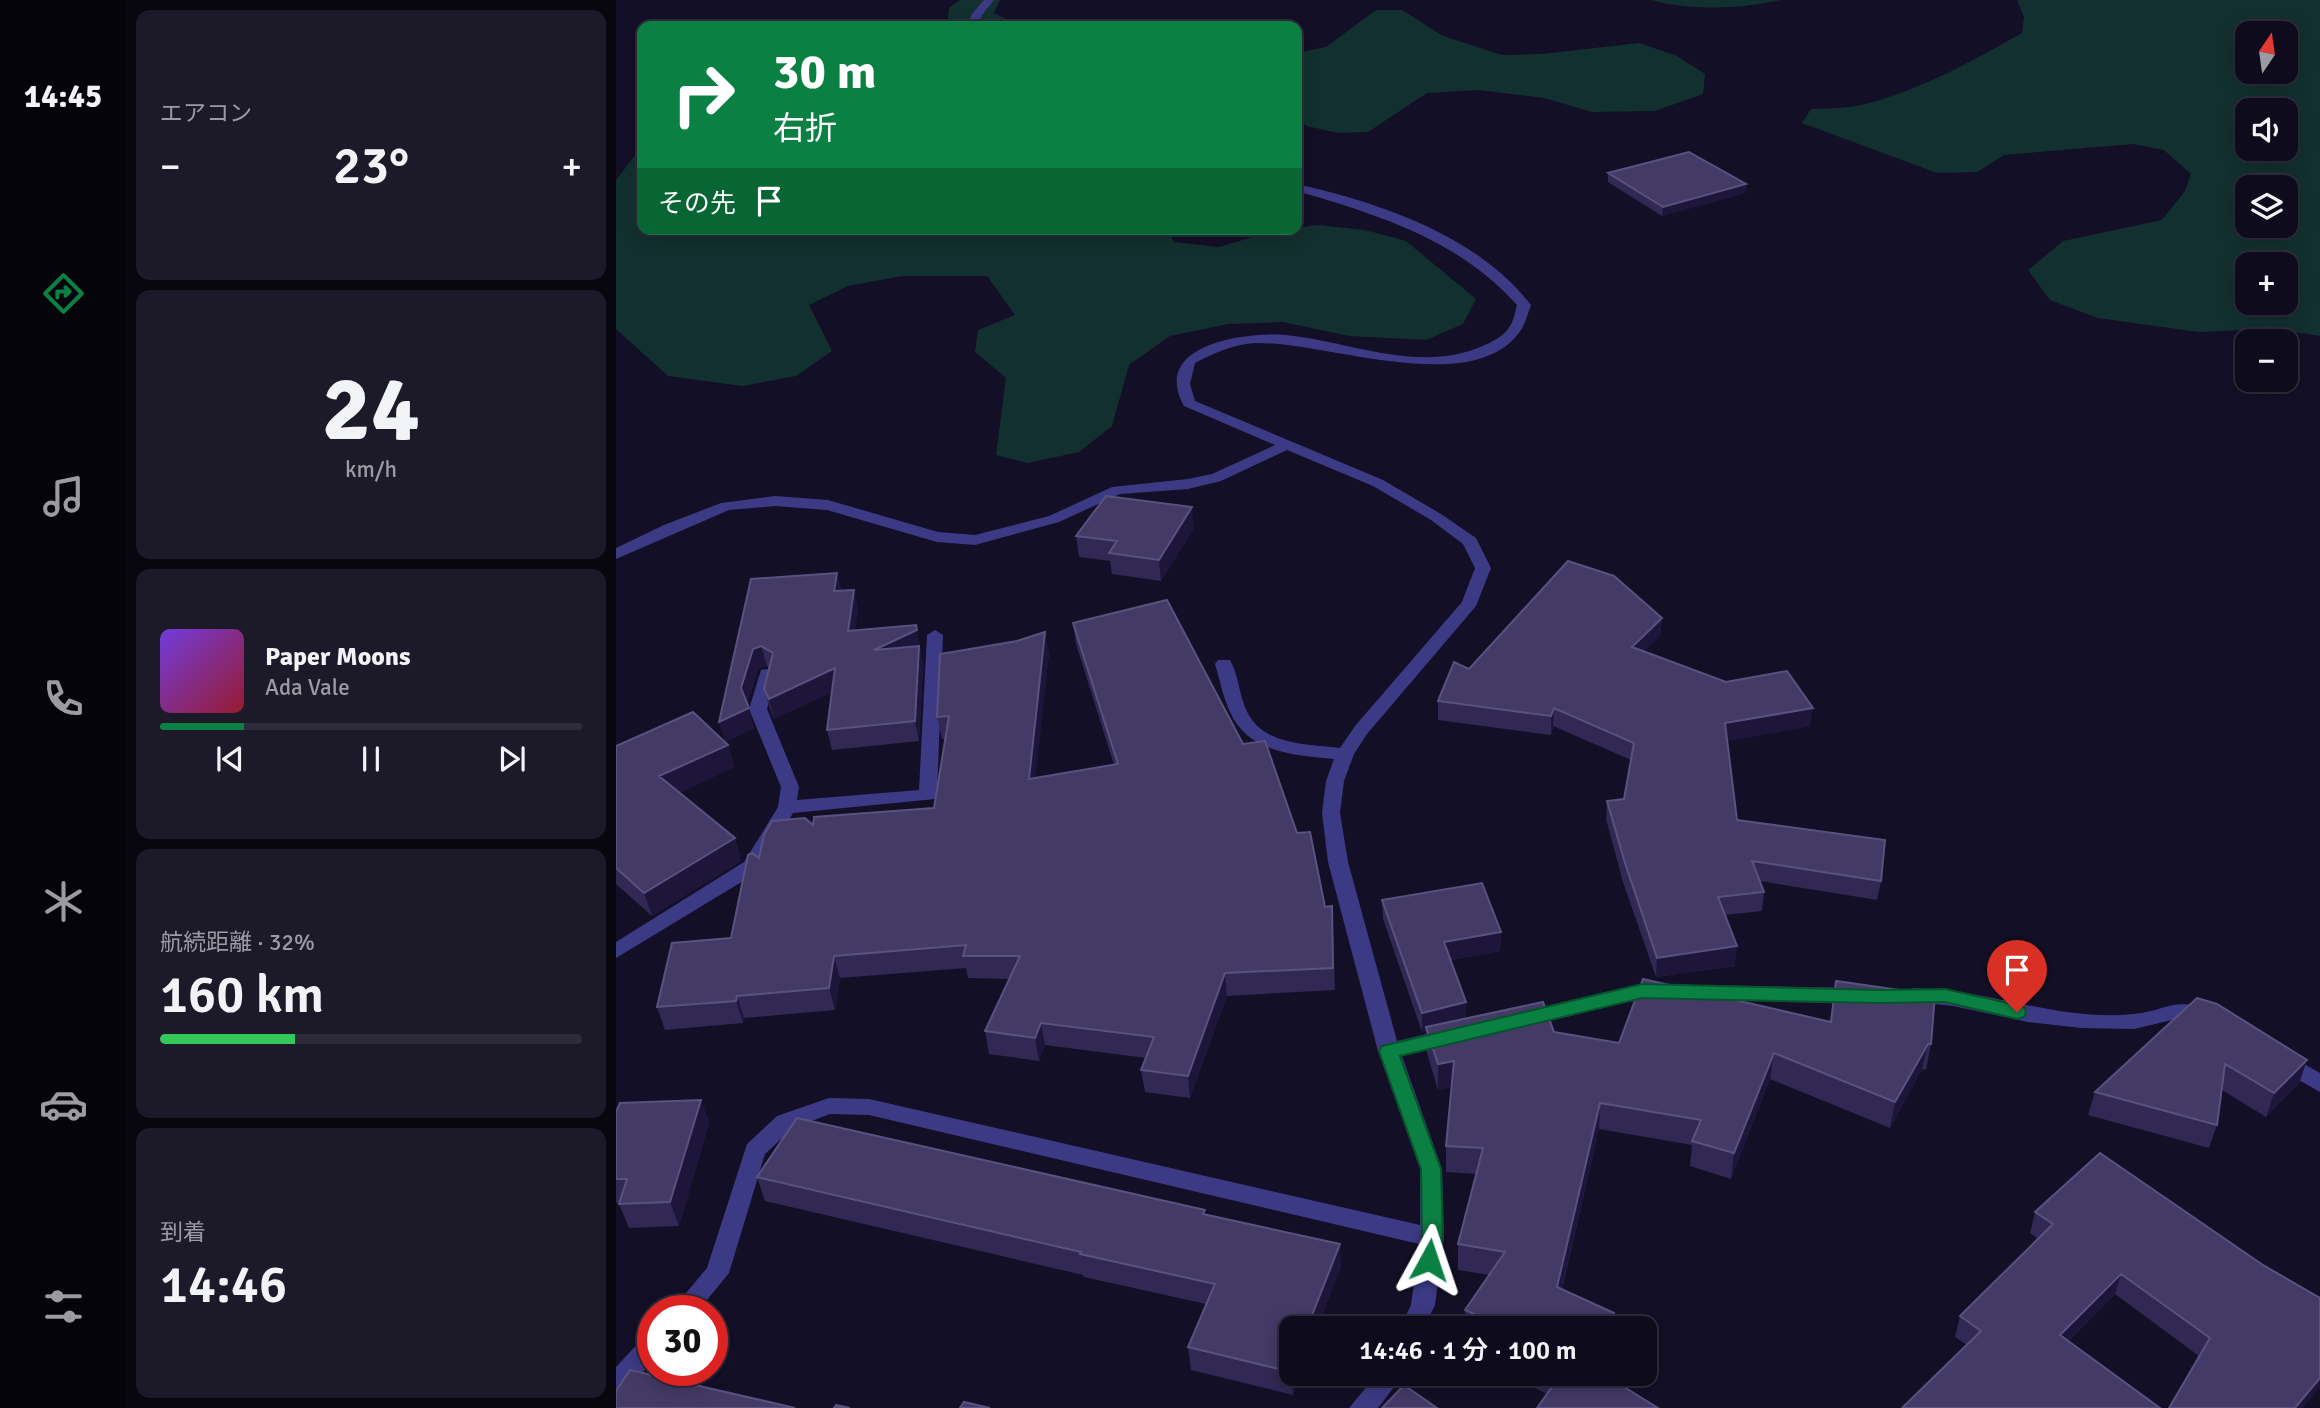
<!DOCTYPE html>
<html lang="ja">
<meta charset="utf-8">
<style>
body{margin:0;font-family:Signika,"Noto Sans JP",sans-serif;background:#1c1929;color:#f1f3f6;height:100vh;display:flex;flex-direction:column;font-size:26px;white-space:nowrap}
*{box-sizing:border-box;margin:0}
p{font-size:23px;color:#9b9ba3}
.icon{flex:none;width:38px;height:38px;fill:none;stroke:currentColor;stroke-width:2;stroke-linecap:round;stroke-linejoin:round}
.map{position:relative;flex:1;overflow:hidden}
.sheet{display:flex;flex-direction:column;gap:10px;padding:10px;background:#08060f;width:490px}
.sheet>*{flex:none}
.banner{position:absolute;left:21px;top:21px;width:665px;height:214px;border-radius:14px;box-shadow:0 4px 18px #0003,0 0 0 2px #2e2b3b;background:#0b8043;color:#fff;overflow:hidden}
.needle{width:46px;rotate:13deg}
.buttons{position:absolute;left:1619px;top:21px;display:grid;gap:14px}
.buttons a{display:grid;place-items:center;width:63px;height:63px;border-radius:14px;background:#0e0b1c;box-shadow:0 4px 18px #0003,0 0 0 2px #2e2b3b;font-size:35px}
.speed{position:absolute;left:21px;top:1295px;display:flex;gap:14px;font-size:35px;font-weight:700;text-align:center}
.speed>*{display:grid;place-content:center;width:91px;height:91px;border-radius:50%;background:#0e0b1c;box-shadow:0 4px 18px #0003,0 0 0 2px #2e2b3b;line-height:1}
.speed .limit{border:10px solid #d22;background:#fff;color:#111}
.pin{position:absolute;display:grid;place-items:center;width:60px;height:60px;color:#fff;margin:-72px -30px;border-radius:50% 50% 50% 0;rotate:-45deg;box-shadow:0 0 7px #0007}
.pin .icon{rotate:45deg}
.me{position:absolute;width:77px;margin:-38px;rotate:5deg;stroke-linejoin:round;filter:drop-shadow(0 0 5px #0008)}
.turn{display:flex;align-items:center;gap:24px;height:147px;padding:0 21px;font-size:32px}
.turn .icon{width:91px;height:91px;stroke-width:2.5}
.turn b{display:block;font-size:49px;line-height:60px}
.then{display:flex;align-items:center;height:66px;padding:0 21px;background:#0003;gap:14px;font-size:26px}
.big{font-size:52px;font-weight:600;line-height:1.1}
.sheet .card{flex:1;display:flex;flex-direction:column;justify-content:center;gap:10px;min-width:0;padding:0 24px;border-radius:14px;background:#1c1929}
.sheet .dial{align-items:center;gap:0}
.dial b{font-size:91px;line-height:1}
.song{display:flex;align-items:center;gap:21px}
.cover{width:84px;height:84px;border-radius:10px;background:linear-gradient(135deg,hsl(260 70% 55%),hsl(350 70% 35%))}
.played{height:7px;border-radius:4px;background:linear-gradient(90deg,#0b8043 20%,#2e2b3b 20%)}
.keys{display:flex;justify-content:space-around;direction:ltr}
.heat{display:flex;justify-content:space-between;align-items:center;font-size:38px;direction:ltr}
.charge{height:10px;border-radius:5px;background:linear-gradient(90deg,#34c759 32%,#2e2b3b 0)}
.trip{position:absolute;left:663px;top:1316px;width:378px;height:70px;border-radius:14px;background:#0e0b1c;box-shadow:0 4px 18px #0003,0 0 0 2px #2e2b3b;font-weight:600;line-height:70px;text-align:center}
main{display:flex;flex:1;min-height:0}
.menu{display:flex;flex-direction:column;width:126px;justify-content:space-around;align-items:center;background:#06040b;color:#9b9ba3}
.menu .icon{width:49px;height:49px}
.menu .on{color:#0b8043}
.menu b{font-size:32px;color:#f1f3f6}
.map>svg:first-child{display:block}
.green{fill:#12302f;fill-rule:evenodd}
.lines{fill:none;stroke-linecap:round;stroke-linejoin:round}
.minor{fill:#3d3a85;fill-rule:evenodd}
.wall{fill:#312854}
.shaded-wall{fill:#1d163a}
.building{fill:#433a66;stroke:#5a527e;stroke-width:2}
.route{fill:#0b8043;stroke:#07532c;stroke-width:2}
</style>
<main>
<nav class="menu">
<b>14:45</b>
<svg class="icon on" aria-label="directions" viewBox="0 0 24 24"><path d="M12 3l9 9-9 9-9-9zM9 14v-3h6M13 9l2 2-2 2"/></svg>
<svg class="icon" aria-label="music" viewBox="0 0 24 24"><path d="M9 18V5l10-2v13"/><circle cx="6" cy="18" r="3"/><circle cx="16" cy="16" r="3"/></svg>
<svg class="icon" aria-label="phone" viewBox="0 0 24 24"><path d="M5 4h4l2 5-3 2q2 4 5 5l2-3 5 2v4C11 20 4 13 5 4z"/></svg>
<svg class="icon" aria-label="climate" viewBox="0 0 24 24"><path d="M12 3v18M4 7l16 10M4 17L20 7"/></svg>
<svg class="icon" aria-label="car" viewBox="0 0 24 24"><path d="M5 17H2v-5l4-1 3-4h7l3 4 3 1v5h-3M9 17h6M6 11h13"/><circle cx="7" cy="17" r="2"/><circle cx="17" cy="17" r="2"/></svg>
<svg class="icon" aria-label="filters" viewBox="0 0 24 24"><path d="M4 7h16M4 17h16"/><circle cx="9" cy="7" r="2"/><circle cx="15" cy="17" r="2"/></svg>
</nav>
<section class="sheet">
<div class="card"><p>エアコン</p>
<div class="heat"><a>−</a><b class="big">23°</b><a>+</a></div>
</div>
<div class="card dial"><b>24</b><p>km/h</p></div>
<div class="card">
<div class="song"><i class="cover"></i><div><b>Paper Moons</b><p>Ada Vale</p></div></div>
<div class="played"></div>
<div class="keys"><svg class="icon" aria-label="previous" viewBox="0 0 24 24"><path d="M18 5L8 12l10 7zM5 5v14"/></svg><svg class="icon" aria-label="pause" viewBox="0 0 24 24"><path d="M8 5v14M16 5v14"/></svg><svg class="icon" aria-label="next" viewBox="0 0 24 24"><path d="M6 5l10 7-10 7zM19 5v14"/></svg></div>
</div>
<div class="card"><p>航続距離 · 32%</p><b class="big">160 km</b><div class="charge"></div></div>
<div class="card"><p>到着</p><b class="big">14:46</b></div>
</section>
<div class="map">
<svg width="1704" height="1408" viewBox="0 0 1704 1408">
<rect width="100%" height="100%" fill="#130f26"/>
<path class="green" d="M344,0h40l-6,13 27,13h-74l2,-18z
M1035,0h130c-42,9 -90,11 -130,0z
M1401,0h303v336l-44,-7 -78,3 -100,-14 -48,-18 -22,-30 35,-29 99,-21 23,-29 6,-17 -27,-24 -31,-6 -129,11 -27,17 -40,1 -135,-50 9,-14c17,-1 37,0 54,-5 56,-14 107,-43 157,-71l2,-16zM1670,33v39h-39v-39zM1670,110v39h-39v-39zM1670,187v39h-39v-39zM1670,264v39h-39v-39z
M760,10h26l41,26 59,19 39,-1 98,-11 38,13 28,18 -2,20 -48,17 -63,1 -48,-14 -66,-8 -51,3 -59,39 -30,1 -31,-7 -10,-7v-66l29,-6z
M26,146v83h525l7,13 45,5 44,-13 53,-9 49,5 41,11 70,58 -13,25 -37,16 -77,-4 -66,-14 -55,2 -58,12 -41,29 -17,61 -33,26 -51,11 -32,-8 10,-77 -31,-26 3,-22 37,-15 -28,-39h-85l-54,10 -39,19 23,46 -36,25 -54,10 -74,-10 -52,-47v-149z"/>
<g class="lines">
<path class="minor" d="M368,0h10l-12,15 -5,11h-10l5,-12z
M681,184c83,19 180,51 234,121 -3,8 -5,17 -10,25 -47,70 -197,11 -266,13 -21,1 -41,10 -60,20l-5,21 5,17 188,79 58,34 35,24 15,30 -15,38 -109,128 -13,20 -10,27 -4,32 8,49 49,179 50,-12 7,2 4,6 -4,6 -52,13 40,113 2,68 -9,68 -11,23h-24l11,-23 8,-61 -550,-129 -39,-1 -37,14 -28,26 -36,119 -31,38h-27l36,-43 40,-124 30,-28 52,-18 40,1 551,126v-56l-42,-118 -50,-189 -6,-49 4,-32 8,-22c-39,-4 -86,-6 -104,-47 -7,-15 -10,-32 -15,-48l3,-4h12c8,14 9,32 15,47 15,39 60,37 95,41l15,-22 107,-124 13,-34 -12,-24 -32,-24 -58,-34 -86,-36 -66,31 -33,8 -68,5 -61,28 -84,23 -38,-3 -110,-32 -52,-4 -46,4 -113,49v-11l48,-23 57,-22 54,-7 53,4 110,32 37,3 74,-19 63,-29 76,-8 24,-5 63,-29 -91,-39c-34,-61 60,-74 101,-71 65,6 135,40 200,10 9,-4 20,-10 25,-19 4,-6 5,-14 7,-21 -58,-65 -138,-90 -220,-114z
M319,630l8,5 -6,160 -2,4 -142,14 -35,59 -142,86v-16l128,-80 34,-55 3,-20 -32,-78 12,-39 6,-1 9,5 -9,35 32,78 -2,13 122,-10 8,-155z
M1026,984l216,4 7,3 3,5 -3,5 -7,3 -216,-6 -117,29 -7,-3 -3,-5 3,-5 7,-3z
M1298,988c74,1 145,34 220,26 37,-4 36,-17 78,-4l3,5 -3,5 -7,3 -25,-5 -46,11 -52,-1 -54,-6 -75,-16 -46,-5 -3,-5 3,-5z
M1668,1053l36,20v19l-44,-25 -3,-6 3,-6z
M37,1334v27l-28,31 -9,3v-28l28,-30z
M761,1374h27l-26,34h-29z"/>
</g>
<path class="wall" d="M992,173l138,11 -1,9 -83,23 -54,-34z
M578,528l-33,53 -49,-7 -2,-13 -31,-4 -3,-21z
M135,579l90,12 17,19 -3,21 66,19 -1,1 3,15 -4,75 -87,9 -5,-20 5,-38 -58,27 -4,-10 -6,-20 5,-21 -2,-2 -9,3 -11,36 7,23 -29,14 3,3 6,22 -55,26 56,45 6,23 -89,55 -36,-32v-138l109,-4z
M1046,618l-2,18 -16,15 166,75 -83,15 10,79 144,61 -4,19 -117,-19 4,11 -2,19 -37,4 10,51 -79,11 -33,-95 -17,-63 1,-18 17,-2 7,-39 -78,-34 -2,9 -113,-15v-19l31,-32z
M457,623l170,121 54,89 28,74 7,-1 3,84 -108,6 -37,102 -45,-6 -4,-22 5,-12 -101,-13 -6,16 -50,-7 -4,-23 24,-52 -41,-1 -2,-10 -126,10 -5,32 -91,8 -1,5 -78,7 -8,-23 74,-69 28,-80 54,-33 121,-17 11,-69h-3l-5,-22 112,-64 -14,125 79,-13 -38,-121z
M766,900l119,32 -1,19 -49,9 15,42v16l153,25 211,-22 6,-40 95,63 -5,26 -4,-1 -32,59 -120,-49 -39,100 -41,-13 2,-21 -93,-16 -37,160 52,24 -1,15h-148v-18l24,-35 -31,-5v-26l18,-70 -30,-2v-26l5,-59 -13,3 -11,-37 -1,-21h-4l-39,-113z
M1581,998l110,62 -8,23 -33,34 -44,-27 -5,35 -8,23 -121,-33 7,-23z
M85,1100l8,23 -30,103 -50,2 -10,-24 1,-1h-4v-91z
M141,1177l448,37 136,53 -49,107h9l-8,21 -102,-25 -3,-23 18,-43 -122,-27 -1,-2 -318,-74z
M1419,1212l228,53 -64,91 -84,-62 -47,47 -101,4 -12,-8 5,-21 78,-77 -8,-6z
M891,1374h116l-5,9 -71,11z"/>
<path class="shaded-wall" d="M1130,184l-1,9 -83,23 1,-9z
M576,507l2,21 -33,53 -2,-21z
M221,573l5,19 -8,-1z
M238,590l4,20 -6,41 -4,-20z
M1046,618l-2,18 -29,29 1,-18z
M301,630l4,20 -1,1 3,15 -4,75 -4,-20 -41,-71z
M429,632l4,21 -16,148 -4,-22z
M145,646l6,20 -9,3 -12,39 -5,-20 12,-39z
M219,668l5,20 -66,31 -5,-20z
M133,708l5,20 -29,14 -6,-20z
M938,708l-1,18 -2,9v-19z
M1197,708l-3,18 -87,16 2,-19z
M112,745l6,22 -68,32 -7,-23z
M119,838l6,23 -89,55 -8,-23z
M885,932l-1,19 -55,10 -1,-19z
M1121,946l-2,20 -79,11 1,-19z
M218,956l6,22 -5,32 -6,-22z
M609,973l2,23 -37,102 -2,-22z
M121,996l7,22 -1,5 -7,-22z
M850,1002v20l-40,5v5h-4v-19z
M425,1023l4,22 -6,16 -4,-23z
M1312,1044l-6,25 -32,59 5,-26z
M1158,1053l-4,26 -39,100 3,-26z
M1691,1060l-8,23 -33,34 8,-24z
M838,1061v26l-16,3v-26z
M85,1100l8,23 -30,103 -9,-24z
M984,1103l-1,26 -43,183 1,-25z
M724,1244l1,23 -23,61h-11z
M1505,1274l-6,20 -62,61 7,-20z
M998,1313l-1,15h-8z
M676,1369v5h9l-8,21 -2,-23z
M994,1374h13l-17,29 2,-26z
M1704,1378v9l-17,21h-8z"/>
<path class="building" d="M1073,152l57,32 -83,23 -55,-34z
M490,496l86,11 -33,53 -50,-7 8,-12 -41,-5z
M952,561l46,15 48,42 -30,29 94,35 61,-11 26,37 -88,15 12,97 148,20 -4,41 -129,-20 12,31 -46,5 19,49 -80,12 -32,-95 -18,-62 17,-2 10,-56 -80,-35 -3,8 -113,-15 16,-39 15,7z
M221,573l-3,18 20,-1 -6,41 68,-6 1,5 -43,20 45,-4 -4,75 -88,9 8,-62 -66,31 -5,-10 9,-36 -12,-7 -8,3 -12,39 8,20 -30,14 32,-143z
M551,600l76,144 22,-3 32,92 13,-1 15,75 7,-1 1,62 -108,5 -37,103 -47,-6 13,-33 -113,-14 -6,15 -50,-7 35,-75h-57l3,-11 -132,11 -5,32 -92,8 -1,5 -79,6 15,-64 59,-5 17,-83 4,-2 7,5 5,-23 8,-14 33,-3 8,7 1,-8 120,-9 15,-92 -12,1 3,-63 77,-13 28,-9 -16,147 89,-15 -45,-141z
M77,712l35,33 -69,31 76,62 -91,55 -28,-25v-122z
M866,883l19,49 -57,10 22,60 -44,11 -40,-113z
M1027,979l188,43 5,-41 99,14 -4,49h-3l-33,58 -121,-49 -40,100 -42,-12 9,-21 -101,-17 -43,184 57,26 -9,15h-129l7,-10 -18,-8 40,-58 -47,-8 25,-96 -37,-2 8,-85 -16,3 -12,-37 117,-25 11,30 65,11z
M1581,998l20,6 90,56 -33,33 -49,-29 -8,61 -122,-33z
M85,1100l-31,102 -51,2 8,-25h-11v-67l4,-9z
M181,1118l408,92 -2,4 137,30 -33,84h-15v41l-1,3 -103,-25 27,-63 -135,-30 1,-2 -324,-75z
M1484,1153l163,112 57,33v80l-25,30h-126l41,-70 -89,-64 -61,61 100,73h-258l79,-77 -21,-15 93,-92 -18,-12z
M14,1370l165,38h-179v-17z
M944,1374h50l-2,3 50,31h-121l24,-34z
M788,1385l33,23h-55z
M348,1402l26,6h-30z
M220,1405l14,3h-16z"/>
<path class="route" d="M1026,984l236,6 67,-1 72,16 7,2 2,5 -2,5 -7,2 -72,-17 -67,1 -236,-5 -242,58 41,113 2,68 -6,29 -8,3 -7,-3 -3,-6 3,-23 -1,-68 -42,-118 3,-5z"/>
</svg>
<div class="buttons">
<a><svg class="needle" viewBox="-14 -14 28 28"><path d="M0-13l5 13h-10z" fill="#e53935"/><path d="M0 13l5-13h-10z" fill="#9b9ba3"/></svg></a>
<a><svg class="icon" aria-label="sound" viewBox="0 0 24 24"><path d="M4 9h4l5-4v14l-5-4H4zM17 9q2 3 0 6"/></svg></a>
<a><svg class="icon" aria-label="layers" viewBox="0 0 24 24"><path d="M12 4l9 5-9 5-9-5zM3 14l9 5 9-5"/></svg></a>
<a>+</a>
<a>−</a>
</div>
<div class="speed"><div class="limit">30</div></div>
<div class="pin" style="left:1401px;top:1012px;background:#d93025"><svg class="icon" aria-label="arrive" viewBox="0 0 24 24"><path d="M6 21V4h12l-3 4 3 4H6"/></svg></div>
<svg class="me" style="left:813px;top:1260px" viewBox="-20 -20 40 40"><path d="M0-17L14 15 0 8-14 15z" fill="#0b8043" stroke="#fff" stroke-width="4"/></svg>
<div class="trip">14:46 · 1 分 · 100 m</div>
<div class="banner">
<div class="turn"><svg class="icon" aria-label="right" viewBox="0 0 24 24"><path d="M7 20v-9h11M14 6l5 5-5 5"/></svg><div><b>30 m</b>右折</div></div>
<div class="then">その先<svg class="icon" aria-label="arrive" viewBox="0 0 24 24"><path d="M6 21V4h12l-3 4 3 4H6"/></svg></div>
</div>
</div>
</main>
